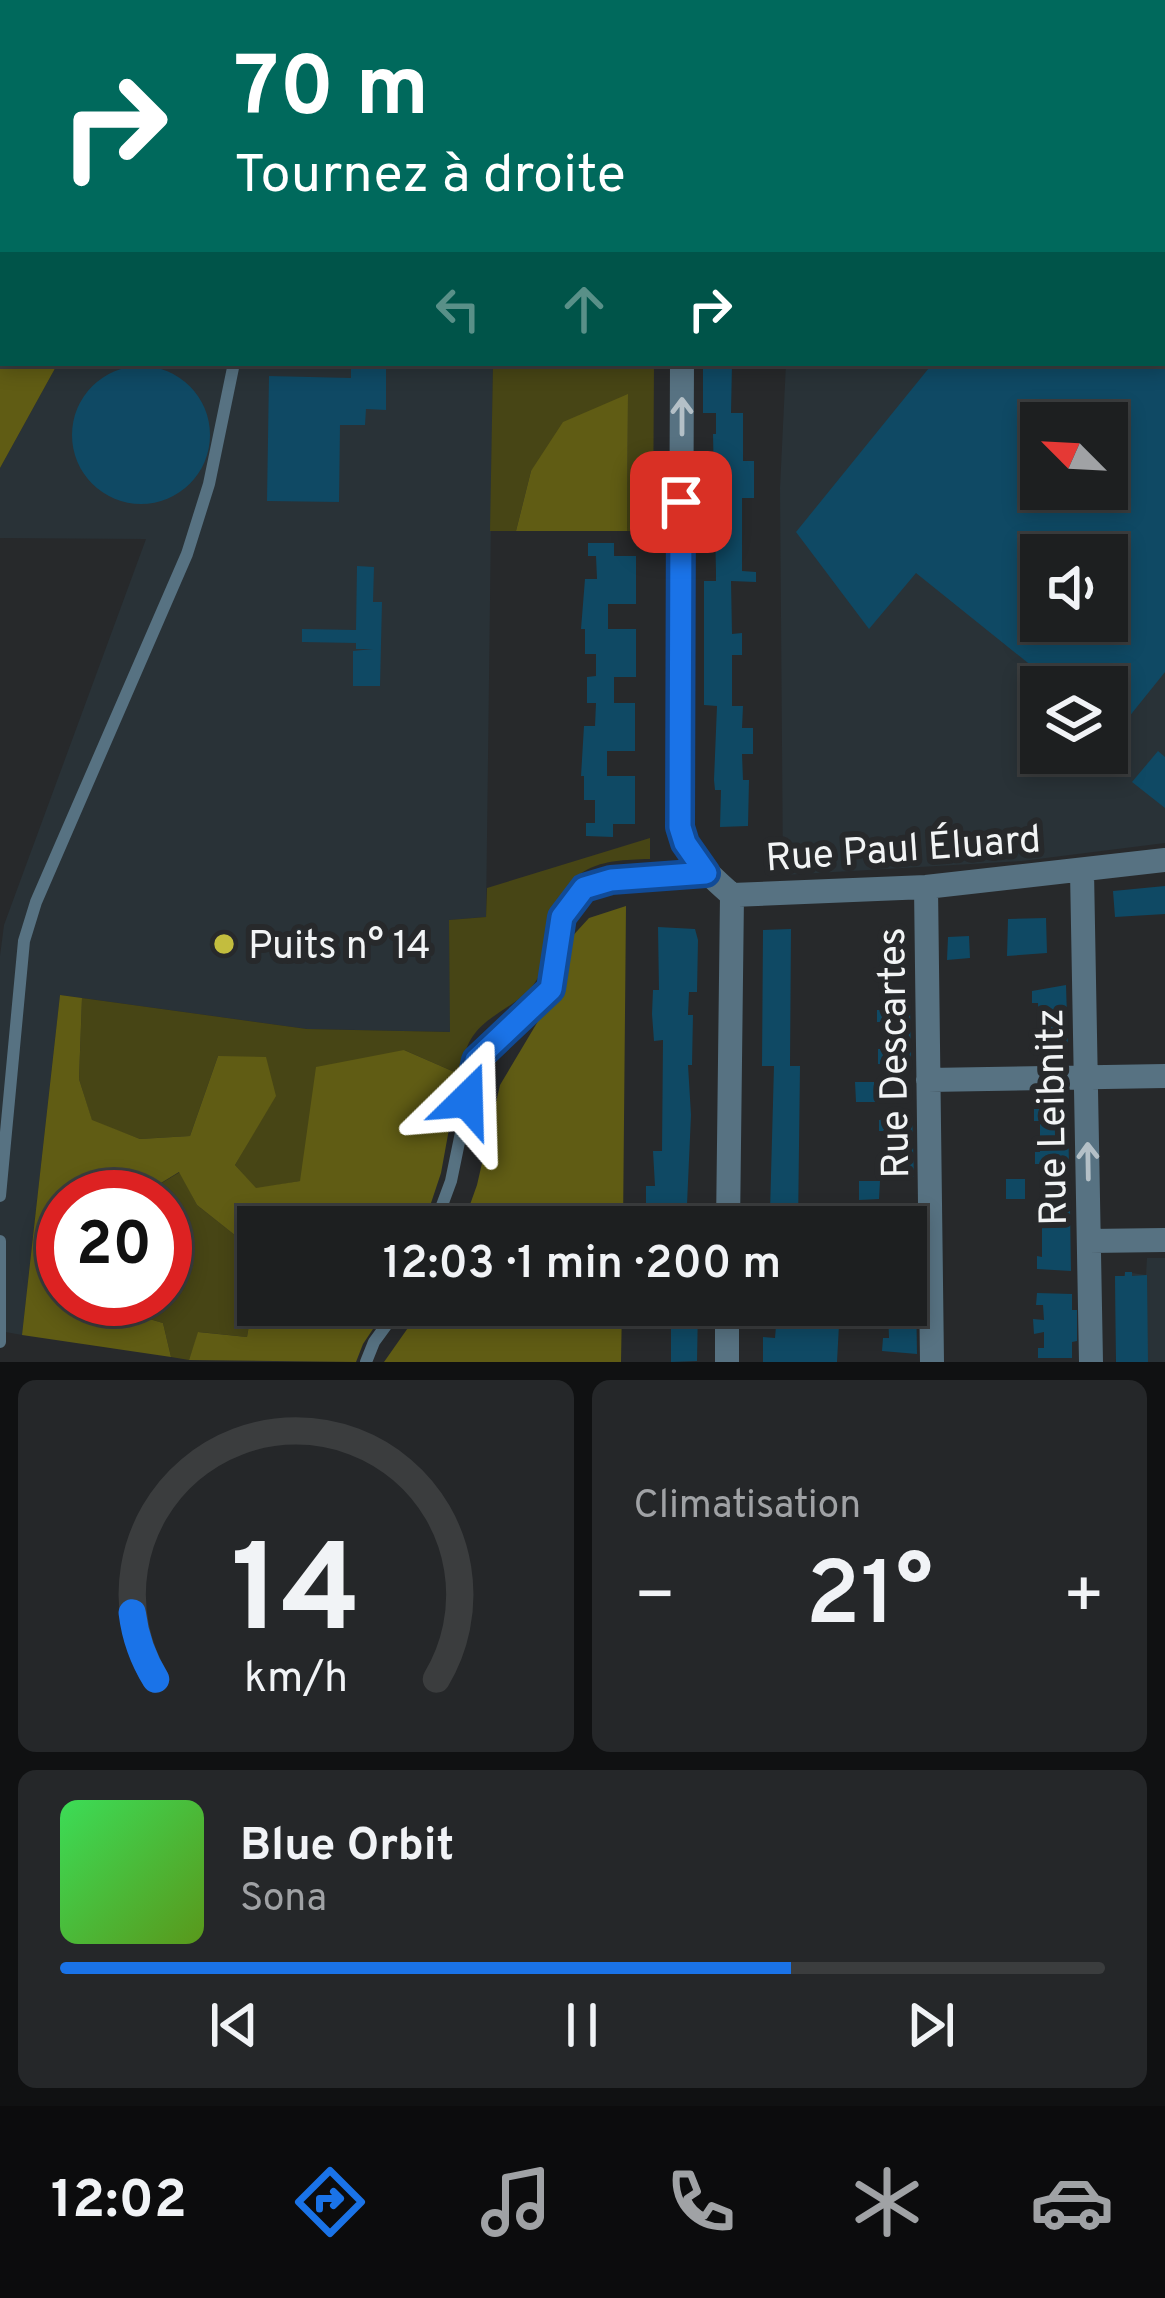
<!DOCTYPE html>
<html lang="fr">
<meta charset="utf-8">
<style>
body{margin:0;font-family:Overpass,sans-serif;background:#252729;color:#f1f3f6;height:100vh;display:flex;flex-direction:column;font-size:45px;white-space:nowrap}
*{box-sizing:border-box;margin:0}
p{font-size:39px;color:#a0a2a5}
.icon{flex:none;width:66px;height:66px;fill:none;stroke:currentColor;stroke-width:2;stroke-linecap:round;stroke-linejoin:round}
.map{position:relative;height:1362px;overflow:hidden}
.side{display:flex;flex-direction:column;gap:18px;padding:18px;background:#101112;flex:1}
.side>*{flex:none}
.top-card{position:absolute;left:0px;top:0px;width:1167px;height:366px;box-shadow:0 6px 18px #0003,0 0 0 3px #3b3d3e;background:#00695c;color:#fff;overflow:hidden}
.needle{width:78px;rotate:294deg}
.controls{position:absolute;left:1020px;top:402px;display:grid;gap:24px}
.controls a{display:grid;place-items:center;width:108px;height:108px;border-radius:0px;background:#1d1f20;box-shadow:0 6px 18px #0003,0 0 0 3px #3b3d3e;font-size:60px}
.speed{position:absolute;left:36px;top:1170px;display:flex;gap:24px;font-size:60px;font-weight:700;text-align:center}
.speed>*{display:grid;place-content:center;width:156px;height:156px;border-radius:50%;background:#1d1f20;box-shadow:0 6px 18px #0003,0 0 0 3px #3b3d3e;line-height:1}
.speed .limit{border:18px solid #d22;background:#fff;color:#111}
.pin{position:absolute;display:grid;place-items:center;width:102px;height:102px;color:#fff;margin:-51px;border-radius:24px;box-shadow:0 6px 18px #0006}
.me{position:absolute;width:132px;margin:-66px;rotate:22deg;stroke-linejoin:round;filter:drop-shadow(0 0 9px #0008)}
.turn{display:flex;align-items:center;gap:42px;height:252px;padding:0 36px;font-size:54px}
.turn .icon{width:156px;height:156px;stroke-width:2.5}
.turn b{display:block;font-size:84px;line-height:102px}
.lanes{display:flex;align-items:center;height:114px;padding:0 36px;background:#0003;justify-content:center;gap:60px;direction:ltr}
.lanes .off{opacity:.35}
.big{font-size:90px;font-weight:600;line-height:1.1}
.side .widget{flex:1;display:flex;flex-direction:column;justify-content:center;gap:18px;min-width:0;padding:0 42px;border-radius:18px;background:#252729}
.side .dial{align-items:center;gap:0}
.dial svg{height:312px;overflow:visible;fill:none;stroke:#3b3d3e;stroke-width:7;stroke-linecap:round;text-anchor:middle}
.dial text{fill:#f1f3f6;stroke:none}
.song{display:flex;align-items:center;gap:36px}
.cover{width:144px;height:144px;border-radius:18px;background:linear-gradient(135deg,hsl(130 70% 55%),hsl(90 70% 35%))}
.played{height:12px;border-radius:6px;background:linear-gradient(90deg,#1a73e8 70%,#3b3d3e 70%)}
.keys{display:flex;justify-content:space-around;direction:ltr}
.heat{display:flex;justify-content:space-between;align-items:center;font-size:66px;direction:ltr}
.side .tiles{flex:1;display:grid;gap:18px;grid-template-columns:1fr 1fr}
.widget:last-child{grid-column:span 2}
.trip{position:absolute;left:237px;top:1206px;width:690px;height:120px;border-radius:0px;background:#1d1f20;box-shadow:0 6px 18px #0003,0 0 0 3px #3b3d3e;font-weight:600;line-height:120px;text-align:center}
.tab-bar{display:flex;height:192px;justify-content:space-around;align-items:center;background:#0c0c0d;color:#a0a2a5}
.tab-bar .icon{width:84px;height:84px}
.tab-bar .current{color:#1a73e8}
.tab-bar b{font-size:54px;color:#f1f3f6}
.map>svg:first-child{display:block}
.built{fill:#293237;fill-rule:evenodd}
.green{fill:#474515}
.forest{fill:#605c14}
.building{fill:#0f4964;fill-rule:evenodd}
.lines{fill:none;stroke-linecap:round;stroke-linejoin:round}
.path{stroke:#848687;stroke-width:4.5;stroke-dasharray:12 6;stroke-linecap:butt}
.lane{stroke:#577282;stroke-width:12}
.street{stroke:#577282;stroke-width:24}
.oneway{stroke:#b4c0c7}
.route-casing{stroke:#114b97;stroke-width:30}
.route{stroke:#1a73e8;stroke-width:21}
.poi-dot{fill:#c3bd3e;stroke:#27292b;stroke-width:4.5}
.labels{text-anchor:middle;stroke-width:12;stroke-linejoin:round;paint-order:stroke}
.street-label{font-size:39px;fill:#f2f4f5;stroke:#27292b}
.poi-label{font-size:39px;fill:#f2f4f5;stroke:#27292b;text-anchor:start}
</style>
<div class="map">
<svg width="1165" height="1362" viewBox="0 0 1165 1362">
<rect width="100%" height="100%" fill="#27292b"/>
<path class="built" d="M905,0h260v843l-143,18 -239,14 -3,-387 6,-125h378v-360h-261zM1041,423h66v66h-66zM1041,555h66v66h-66zM1041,687h66v66h-66z
M58,363h435l-7,554 -37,3 2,112 -144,-3 -247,-34 -38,340 -22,-4v-375l4,-31 142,-386 -146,-1v-70z
M1147,1258h18v104h-49l-1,-86h9l1,-4 21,3z"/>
<path class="green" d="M493,363h161l-1,169 -26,-1 1,-136 -97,76 -15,60h-26z
M650,838v21c-52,1 -82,6 -99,63 -6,22 -2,42 -17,62 -17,23 -48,30 -63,55 -6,9 -8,24 -12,35l-55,-24 -104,131 -44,8 -21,-24 40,-69 -57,-40 -28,80 -50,3 -48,-18 -13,-42 3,-81 225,31 143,3 -1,-112 37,-3 1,-29z
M180,1172l17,33 44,35 13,56 -7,41 -48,-5 -10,28 -18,-3 -8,-34 -82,-24h84v-102h-27z"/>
<path class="forest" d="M0,72l3,291h55l-58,105z
M628,394l-1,137h-111l15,-60 32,-49z
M626,906l-3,321h-161l15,-42 23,-100 56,-94 12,-50 21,-23z
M60,995l22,3 -3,81 13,41 48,19 50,-3 28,-80 48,1 10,39 -41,69 21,23 44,-7 16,-114 88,-17 55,24 -18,99 -18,54h-165v78h131l-26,39 -7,18 -167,-2 9,-28 49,5 7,-41 -13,-56 -44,-35 -18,-33 -41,25h-75l-4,77 4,5v20h18l82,24 8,34 -149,-22z
M424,1305h198l-1,57h-237z"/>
<path class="building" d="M351,363h35v47l-20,-1 -1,16h-25l-1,77 -72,-1 2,-125 82,2z
M703,363h29l-1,50h12v48h11v37h-12v73l14,1v10l-25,-1 1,53 10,-1v22h-10v51h11l-1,22h11v26h-11l1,26h6l-1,46 -28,1 1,-37h-6l-1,-10 3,-74 -13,-1v-124h12v-9l-3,-138h3v-21h-13z
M933,363h232v309l-49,61 -9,-7v-39h-49l-142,-114 -47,56 -73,-97zM1041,423h66v66h-66zM1041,555h66v66h-66z
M72 435a69 69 0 1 1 138 0a69 69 0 1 1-138 0Z
M588,543h26v13h22v48h-28v25h28v48h-22v26h21v48h-28v25h28v48h-22v13l-27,-1v-13h9v-23h-11v-24h-3l3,-50h11l1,-23h-9v-26l9,-1v-22h-11v-25h-4l4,-50h12l-1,-23h-8z
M357,566l17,1 -1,35h9l-2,84h-27v-35l20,-2h-17v-6l-54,-1v-13l54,1z
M1158,751l7,6v51l-33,-26z
M1165,886v28l-50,3 -2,-26z
M1046,918l1,35 -40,3 1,-37z
M658,927l37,2 3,11 -1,52h-8l-1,23h5l-1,50h-4l3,50 -5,112h-26v-15h-14v-26h9l-2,-35h9l1,-111 -9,1 -2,-27 1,-24h6z
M791,929l-1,137h10l-2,161h-25l-3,-15 4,-146h-12l1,-136z
M969,936l1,22 -23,2 1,-23z
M1066,985l2,64h-24v-5h-12l1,-13h6l-1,-28h-6v-12z
M887,1006h23l1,61 -33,-3v-15h6l-1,-27h-6v-12h10z
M855,1082h19l1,20h-19z
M1044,1105h24l1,64h-23v-5h-11v-12h5v-31h-6v-12h11z
M912,1114l2,63 -34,-4v-13h6l-1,-29h-6v-11z
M1006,1179h19v20h-19z
M859,1181h21l-1,18 -20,1z
M914,1203l1,63 -9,1v-40h-19l-1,-6h-6v-11h11v-6z
M1047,1209h23l1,62 -34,-2v-13l5,1v-32h-6l1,-12h10z
M1125,1272h7v4l15,-1 1,87h-32l-1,-86h10z
M916,1292l1,62 -35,-3 1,-13h6l-1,-27h-6v-6h24v-12z
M1037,1293l35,1v16h5v31l-5,1v16h-34v-10h6v-16l-10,2 -1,-15 11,1 -1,-15h-7z
M671,1305l27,3 -1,53 -26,1z
M799,1324l40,1 -2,37h-74v-25l12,1 1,-12z"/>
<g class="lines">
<path class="path" d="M220,3l2,-3
M0,360l3,-5"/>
<path class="lane" d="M330,3l2,-3
M1164,87l1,-1
M1164,318l1,1
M0,1196l24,-255 12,-39 151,-348 22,-70 25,-121
M434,1227l17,-46 25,-121 75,-71 12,-72 21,-29 27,-8 95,-7
M0,1241v101
M366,1362l8,-20 27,-37"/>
<path class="street" d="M679,0l6,3
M743,3l2,-3
M682,363l-2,464c9,30 29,48 52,68l194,-8 239,-27
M1082,871l9,491
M926,887l6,475
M928,1080l237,-4
M728,1227l4,-332
M1089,1241l76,-1
M727,1362v-57"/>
</g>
<defs><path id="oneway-shaft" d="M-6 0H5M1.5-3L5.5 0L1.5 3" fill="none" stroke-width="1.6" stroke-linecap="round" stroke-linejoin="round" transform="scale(3)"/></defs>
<g class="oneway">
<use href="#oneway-shaft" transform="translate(682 416) rotate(-90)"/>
<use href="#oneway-shaft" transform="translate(1088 1161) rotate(-91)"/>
</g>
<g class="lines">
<defs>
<path id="route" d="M467,1100l9,-40 75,-71 11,-72 22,-29 27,-8 95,-7 -21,-30 -5,-16 1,-325"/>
</defs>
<use href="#route" class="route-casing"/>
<use href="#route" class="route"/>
</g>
<circle class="poi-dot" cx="224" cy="944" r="12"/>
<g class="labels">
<g class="street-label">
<text transform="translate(903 847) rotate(-4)" y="14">Rue Paul Éluard</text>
<text transform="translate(892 1053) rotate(-91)" y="14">Rue Descartes</text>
<text transform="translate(1050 1117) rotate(-91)" y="14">Rue Leibnitz</text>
</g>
<g class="poi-label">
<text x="248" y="958">Puits n° 14</text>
</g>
</g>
</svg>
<div class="controls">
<a><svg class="needle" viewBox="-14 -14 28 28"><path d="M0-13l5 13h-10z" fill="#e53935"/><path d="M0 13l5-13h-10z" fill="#a0a2a5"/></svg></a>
<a><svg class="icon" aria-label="sound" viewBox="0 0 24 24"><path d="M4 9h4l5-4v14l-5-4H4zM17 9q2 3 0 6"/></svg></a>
<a><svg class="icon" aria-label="layers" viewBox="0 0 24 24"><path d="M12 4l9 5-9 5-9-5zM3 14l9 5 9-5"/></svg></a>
</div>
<div class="speed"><div class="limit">20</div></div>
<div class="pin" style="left:681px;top:502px;background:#d93025"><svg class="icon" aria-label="arrive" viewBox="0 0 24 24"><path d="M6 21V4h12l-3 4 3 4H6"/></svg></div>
<svg class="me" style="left:467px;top:1100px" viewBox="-20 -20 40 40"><path d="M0-17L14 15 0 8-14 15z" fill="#1a73e8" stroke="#fff" stroke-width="4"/></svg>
<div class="trip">12:03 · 1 min · 200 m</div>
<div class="top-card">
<div class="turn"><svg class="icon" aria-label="right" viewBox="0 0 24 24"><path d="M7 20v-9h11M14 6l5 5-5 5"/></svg><div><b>70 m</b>Tournez à droite</div></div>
<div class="lanes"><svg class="icon off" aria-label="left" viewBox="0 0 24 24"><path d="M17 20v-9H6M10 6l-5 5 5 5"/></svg><svg class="icon off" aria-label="ahead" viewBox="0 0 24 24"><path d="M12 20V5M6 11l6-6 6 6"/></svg><svg class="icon" aria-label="right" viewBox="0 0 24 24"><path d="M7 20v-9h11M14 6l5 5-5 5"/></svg></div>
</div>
</div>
<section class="side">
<div class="tiles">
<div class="widget dial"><svg viewBox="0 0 100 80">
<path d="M14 69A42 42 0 1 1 86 69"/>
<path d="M14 69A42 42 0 0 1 8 52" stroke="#1a73e8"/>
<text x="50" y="56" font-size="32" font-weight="700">14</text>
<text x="50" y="72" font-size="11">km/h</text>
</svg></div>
<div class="widget"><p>Climatisation</p>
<div class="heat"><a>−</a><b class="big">21°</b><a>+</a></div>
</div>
<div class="widget">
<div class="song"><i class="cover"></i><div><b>Blue Orbit</b><p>Sona</p></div></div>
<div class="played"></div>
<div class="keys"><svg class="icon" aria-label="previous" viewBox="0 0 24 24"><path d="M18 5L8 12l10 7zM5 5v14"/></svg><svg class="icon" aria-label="pause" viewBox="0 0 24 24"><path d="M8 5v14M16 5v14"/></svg><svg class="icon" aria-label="next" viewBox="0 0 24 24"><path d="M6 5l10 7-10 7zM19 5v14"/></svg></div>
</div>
</div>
</section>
<nav class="tab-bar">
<b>12:02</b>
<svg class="icon current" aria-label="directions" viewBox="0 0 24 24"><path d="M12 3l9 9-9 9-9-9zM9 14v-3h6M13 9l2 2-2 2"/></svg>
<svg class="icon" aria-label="music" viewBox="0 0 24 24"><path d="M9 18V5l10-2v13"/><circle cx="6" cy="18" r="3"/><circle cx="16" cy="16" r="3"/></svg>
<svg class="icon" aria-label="phone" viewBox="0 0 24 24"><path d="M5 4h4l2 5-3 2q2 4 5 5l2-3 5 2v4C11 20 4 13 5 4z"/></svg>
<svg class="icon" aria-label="climate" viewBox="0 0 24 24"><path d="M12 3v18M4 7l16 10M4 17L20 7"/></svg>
<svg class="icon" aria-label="car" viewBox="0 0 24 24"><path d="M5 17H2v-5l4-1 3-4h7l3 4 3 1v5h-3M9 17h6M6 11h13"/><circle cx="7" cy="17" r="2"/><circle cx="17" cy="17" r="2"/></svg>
</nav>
